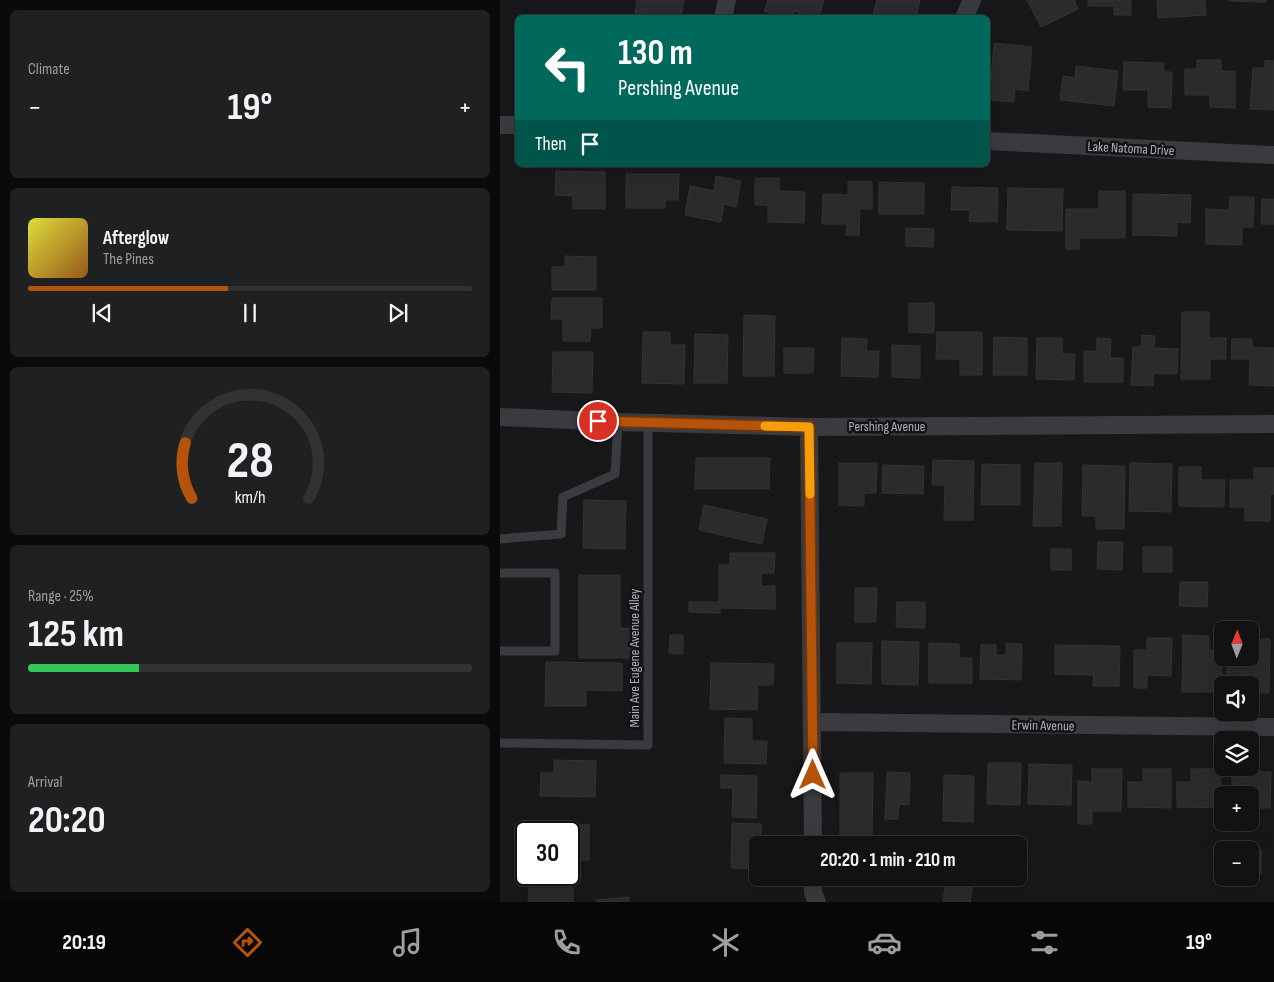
<!DOCTYPE html>
<meta charset="utf-8">
<style>
body{margin:0;font-family:"Sofia Sans Condensed",sans-serif;background:#1f2022;color:#f1f3f6;height:100vh;display:flex;flex-direction:column;font-size:19px;white-space:nowrap}
*{box-sizing:border-box;margin:0}
p{font-size:16px;color:#9c9ea0}
.icon{flex:none;width:28px;height:28px;fill:none;stroke:currentColor;stroke-width:2;stroke-linecap:round;stroke-linejoin:round}
.map{position:relative;flex:1;overflow:hidden}
.drawer{display:flex;flex-direction:column;gap:10px;padding:10px;background:#0a0a0b;width:500px}
.drawer>*{flex:none}
.top-card{position:absolute;left:15px;top:15px;width:475px;height:152px;border-radius:8px;box-shadow:0 5px 20px #0002,0 0 0 1px #313234;background:#00695c;color:#fff;overflow:hidden}
.needle{width:32px;rotate:1deg}
.fabs{position:absolute;left:714px;top:621px;display:grid;gap:10px}
.fabs a{display:grid;place-items:center;width:45px;height:45px;border-radius:8px;background:#121214;box-shadow:0 5px 20px #0002,0 0 0 1px #313234;font-size:25px}
.speed{position:absolute;left:15px;top:821px;display:flex;gap:10px;font-size:25px;font-weight:700;text-align:center}
.speed>*{display:grid;place-content:center;width:65px;height:65px;border-radius:50%;background:#121214;box-shadow:0 5px 20px #0002,0 0 0 1px #313234;line-height:1}
.speed .limit{border:2px solid #111;border-radius:8px;background:#fff;color:#111}
.pin{position:absolute;display:grid;place-items:center;width:42px;height:42px;color:#fff;margin:-21px;border:2px solid #fff;border-radius:50%;box-shadow:0 1px 5px #0007}
.me{position:absolute;width:55px;margin:-28px;rotate:0deg;stroke-linejoin:round;filter:drop-shadow(0 0 4px #0008)}
.turn{display:flex;align-items:center;gap:18px;height:105px;padding:0 20px;font-size:22px}
.turn .icon{width:65px;height:65px;stroke-width:2.5}
.turn b{display:block;font-size:35px;line-height:42px}
.then{display:flex;align-items:center;height:48px;padding:0 20px;background:#0003;gap:10px;font-size:19px}
.big{font-size:38px;font-weight:700;line-height:1.1}
.drawer .tile{flex:1;display:flex;flex-direction:column;justify-content:center;gap:8px;min-width:0;padding:0 18px;border-radius:8px;background:#1f2022}
.drawer .dial{align-items:center;gap:0}
.dial svg{height:130px;overflow:visible;fill:none;stroke:#313234;stroke-width:7;stroke-linecap:round;text-anchor:middle}
.dial text{fill:#f1f3f6;stroke:none}
.song{display:flex;align-items:center;gap:15px}
.cover{width:60px;height:60px;border-radius:8px;background:linear-gradient(135deg,hsl(60 70% 55%),hsl(30 70% 35%))}
.played{height:5px;border-radius:2px;background:linear-gradient(90deg,#b45309 45%,#313234 45%)}
.keys{display:flex;justify-content:space-around;direction:ltr}
.heat{display:flex;justify-content:space-between;align-items:center;font-size:28px;direction:ltr}
.charge{height:8px;border-radius:4px;background:linear-gradient(90deg,#34c759 25%,#313234 0)}
.trip{position:absolute;left:249px;top:836px;width:278px;height:50px;border-radius:8px;background:#121214;box-shadow:0 5px 20px #0002,0 0 0 1px #313234;font-weight:700;line-height:50px;text-align:center}
.tabs{display:flex;height:80px;justify-content:space-around;align-items:center;background:#070708;color:#9c9ea0}
.tabs .icon{width:35px;height:35px}
.tabs .current{color:#b45309}
.tabs b{font-size:22px;color:#f1f3f6}
main{display:flex;flex:1;min-height:0}
.map>svg:first-child{display:block}
.building{fill:#2b2b2e;stroke:#323336}
.lines{fill:none;stroke-linecap:round;stroke-linejoin:round}
.service{stroke:#393b3e;stroke-width:9}
.minor{stroke:#393b3e;stroke-width:18}
.route-casing{stroke:#753606;stroke-width:12}
.route{stroke:#b45309;stroke-width:9}
.slow{stroke:#f59e0b;stroke-width:9}
.labels{text-anchor:middle;stroke-width:5;stroke-linejoin:round;paint-order:stroke}
.street-label{font-size:14px;fill:#acb1b8;stroke:#131315}
</style>
<main>
<section class="drawer">
<div class="tile"><p>Climate</p>
<div class="heat"><a>−</a><b class="big">19°</b><a>+</a></div>
</div>
<div class="tile">
<div class="song"><i class="cover"></i><div><b>Afterglow</b><p>The Pines</p></div></div>
<div class="played"></div>
<div class="keys"><svg class="icon" aria-label="previous" viewBox="0 0 24 24"><path d="M18 5L8 12l10 7zM5 5v14"/></svg><svg class="icon" aria-label="pause" viewBox="0 0 24 24"><path d="M8 5v14M16 5v14"/></svg><svg class="icon" aria-label="next" viewBox="0 0 24 24"><path d="M6 5l10 7-10 7zM19 5v14"/></svg></div>
</div>
<div class="tile dial"><svg viewBox="0 0 100 80">
<path d="M14 69A42 42 0 1 1 86 69"/>
<path d="M14 69A42 42 0 0 1 10 35" stroke="#b45309"/>
<text x="50" y="56" font-size="32" font-weight="700">28</text>
<text x="50" y="72" font-size="11">km/h</text>
</svg></div>
<div class="tile"><p>Range · 25%</p><b class="big">125 km</b><div class="charge"></div></div>
<div class="tile"><p>Arrival</p><b class="big">20:20</b></div>
</section>
<div class="map">
<svg width="774" height="902" viewBox="0 0 774 902">
<rect width="100%" height="100%" fill="#18181a"/>
<path class="building" d="M137,0h47l-3,18h-19l-27,-5z
M268,0h56l-5,18h-6l-19,-7 -2,7h-8l-20,-7z
M377,0h43l-4,18h-44z
M527,0h47l4,9 -37,18z
M588,0h43v15h-17v-9h-26z
M657,0h48l1,15 -48,3z
M729,0h37v2l-37,-1z
M494,43l38,4 -4,44 -13,-2 -1,13 -25,-2z
M697,60h24v11h14v37l-25,-1v-12h-25v-26h12z
M765,60l9,1v49l-24,-1 3,-41h12z
M624,62l40,1 -1,9h9l-1,36 -23,-1v-17h-25z
M576,66l42,5 -4,35 -54,-6 3,-24 12,2z
M56,171l49,1v37h-32v-13l-18,-1z
M126,174h53l-1,26h-13v8h-39z
M216,176l25,5 -5,26 -12,-3 -3,18 -36,-7 5,-29 24,5z
M255,178h24v13l26,1 -1,31 -36,-1v-17h-13z
M348,181l24,1v27h-12l-1,26h-13l1,-11h-25l1,-30 25,1z
M379,182l45,1v31h-45z
M452,187l46,1 -1,34 -28,-1 1,-11h-19z
M508,188l55,1 -1,42 -55,-1z
M599,191h26v47h-46v11h-13v-40h33z
M633,194l58,1 -1,28 -13,-1v14l-44,-1z
M730,197h24l-1,30h-11v18l-36,-1v-35l23,1z
M762,199h12v25h-13z
M406,228l28,1 -1,18 -27,-1z
M65,256l31,1v33h-44v-23h13z
M52,298h50v30h-11l-1,13h-27v-22h-12z
M409,303h25v30l-25,-1z
M682,312h27v26h17v21h-16v20h-29z
M244,315l31,1 -1,60h-31z
M143,332h27v13h15l-1,39 -42,-1z
M437,332h45v43h-22v-16h-24z
M195,334l33,1 -1,48h-33z
M642,335l13,1 -1,12 24,1 -1,25 -23,-1 -1,13 -22,-1 2,-38h8z
M494,337l33,1v37h-34z
M342,338l25,1 -1,12h13l-1,26 -37,-1z
M537,338h25v16h13l-1,26 -38,-1z
M597,338l14,1 -1,19h13v24h-39v-31h13z
M732,339h20v8l22,1v38l-25,-1 1,-26h-19z
M392,345l28,1v32l-28,-1z
M284,348h30l-1,25h-29z
M53,352h40l-1,41 -40,-1z
M196,458h74l-1,31h-74z
M433,460l41,1 -1,59h-29l1,-35h-13z
M339,463h38l-1,30h-12v13l-25,-1z
M535,463h27l-1,63h-28z
M630,463l42,1 -1,48 -42,-1z
M482,464l38,1v40h-39z
M383,465l41,1 -1,28 -41,-1z
M583,465l42,1 -1,63h-28v-13h-14z
M679,467h22v13h24l-1,27 -45,-1z
M754,468h20v26h-4v27h-25v-14h-15v-27h24z
M84,500l42,1 -1,48 -42,-1z
M204,505l63,14 -5,25 -63,-14z
M598,542h25l-1,28 -25,-1z
M643,547h29v25h-29z
M551,549h20v21h-20z
M230,553h45l-1,20h-12l-1,13h14v23l-55,-1v5l-31,-1v-10h30v-37h11z
M79,575h41v53l15,1 -1,29h-55z
M680,582h28l-1,25 -28,-1z
M355,588h22l-1,34h-21z
M397,602h28v26l-29,-1z
M170,635h13v19l-14,-1z
M683,635l26,1v14h13v42h-40z
M647,638h25l-1,38 -24,-1v13h-13v-38h13z
M750,639h20l-1,54h-19v-8h-23v-27h23z
M382,641l37,1 -1,43 -36,-1z
M337,643h35l-1,41 -34,-1z
M429,643l30,1v14h13v25h-43z
M506,643l16,1 -1,36 -41,-1 1,-34h15v10h10z
M555,645l65,1 -1,40h-26l1,-11 -39,-1z
M46,662l76,1v28l-36,-1v16h-41z
M211,663l63,1 -1,21h-15l-1,25 -47,-1z
M225,718l27,1v22h15l-1,23 -42,-1z
M54,760l42,1 -1,36 -55,-1 1,-23h13z
M488,763h33l-1,42 -33,-1z
M529,764l43,1 -1,40 -43,-1z
M592,769h30l-1,42h-29v13h-14v-43l14,1z
M643,769h28v39l-43,-1v-25h15z
M691,769h30l-1,39 -43,-1v-25h14z
M732,771l39,1 -1,36h-13v-11h-7v-2h-18z
M387,772l23,1 -1,32 -10,-1 -1,15h-13z
M340,773h33l-1,64h-32z
M221,775l36,1 -1,42 -24,-1 1,-29h-12z
M444,775l30,1 -1,46 -30,-1z
M232,823l29,1v21h-3v24l-27,-1z
M52,824l37,1v35h-20v-28h-17z
M730,849l31,1v24h-11v-24z
M446,879l27,4 -3,19h-27z
M29,888h44v14h-45z
M129,897v5h-32v-2z"/>
<g class="lines">
<path class="service" d="M0,539l61,-5 2,-37 52,-23 3,-52
M0,573h55v78h-55
M0,743l148,2v-323"/>
<path class="minor" d="M223,18l4,-18
M464,18l8,-18
M0,125h18
M488,141l286,14
M0,417l118,5 191,5 465,-3
M309,427l4,418
M312,722l462,5
M313,878v14l4,10"/>
</g>
<g class="lines">
<defs>
<path id="route" d="M98,421l211,6 4,348"/>
</defs>
<use href="#route" class="route-casing"/>
<use href="#route" class="route"/>
<path class="slow" d="M265,426l44,1 1,67"/>
</g>
<g class="labels">
<g class="street-label">
<text transform="translate(631 148) rotate(3)" y="5">Lake Natoma Drive</text>
<text x="387" y="431">Pershing Avenue</text>
<text transform="translate(134 658) rotate(-90)" y="5">Main Ave Eugene Avenue Alley</text>
<text transform="translate(543 725) rotate(1)" y="5">Erwin Avenue</text>
</g>
</g>
</svg>
<div class="fabs">
<a><svg class="needle" viewBox="-14 -14 28 28"><path d="M0-13l5 13h-10z" fill="#e53935"/><path d="M0 13l5-13h-10z" fill="#9c9ea0"/></svg></a>
<a><svg class="icon" aria-label="sound" viewBox="0 0 24 24"><path d="M4 9h4l5-4v14l-5-4H4zM17 9q2 3 0 6"/></svg></a>
<a><svg class="icon" aria-label="layers" viewBox="0 0 24 24"><path d="M12 4l9 5-9 5-9-5zM3 14l9 5 9-5"/></svg></a>
<a>+</a>
<a>−</a>
</div>
<div class="speed"><div class="limit">30</div></div>
<div class="pin" style="left:98px;top:421px;background:#d93025"><svg class="icon" aria-label="arrive" viewBox="0 0 24 24"><path d="M6 21V4h12l-3 4 3 4H6"/></svg></div>
<svg class="me" style="left:313px;top:775px" viewBox="-20 -20 40 40"><path d="M0-17L14 15 0 8-14 15z" fill="#b45309" stroke="#fff" stroke-width="4"/></svg>
<div class="trip">20:20 · 1 min · 210 m</div>
<div class="top-card">
<div class="turn"><svg class="icon" aria-label="left" viewBox="0 0 24 24"><path d="M17 20v-9H6M10 6l-5 5 5 5"/></svg><div><b>130 m</b>Pershing Avenue</div></div>
<div class="then">Then<svg class="icon" aria-label="arrive" viewBox="0 0 24 24"><path d="M6 21V4h12l-3 4 3 4H6"/></svg></div>
</div>
</div>
</main>
<nav class="tabs">
<b>20:19</b>
<svg class="icon current" aria-label="directions" viewBox="0 0 24 24"><path d="M12 3l9 9-9 9-9-9zM9 14v-3h6M13 9l2 2-2 2"/></svg>
<svg class="icon" aria-label="music" viewBox="0 0 24 24"><path d="M9 18V5l10-2v13"/><circle cx="6" cy="18" r="3"/><circle cx="16" cy="16" r="3"/></svg>
<svg class="icon" aria-label="phone" viewBox="0 0 24 24"><path d="M5 4h4l2 5-3 2q2 4 5 5l2-3 5 2v4C11 20 4 13 5 4z"/></svg>
<svg class="icon" aria-label="climate" viewBox="0 0 24 24"><path d="M12 3v18M4 7l16 10M4 17L20 7"/></svg>
<svg class="icon" aria-label="car" viewBox="0 0 24 24"><path d="M5 17H2v-5l4-1 3-4h7l3 4 3 1v5h-3M9 17h6M6 11h13"/><circle cx="7" cy="17" r="2"/><circle cx="17" cy="17" r="2"/></svg>
<svg class="icon" aria-label="filters" viewBox="0 0 24 24"><path d="M4 7h16M4 17h16"/><circle cx="9" cy="7" r="2"/><circle cx="15" cy="17" r="2"/></svg>
<b>19°</b>
</nav>
